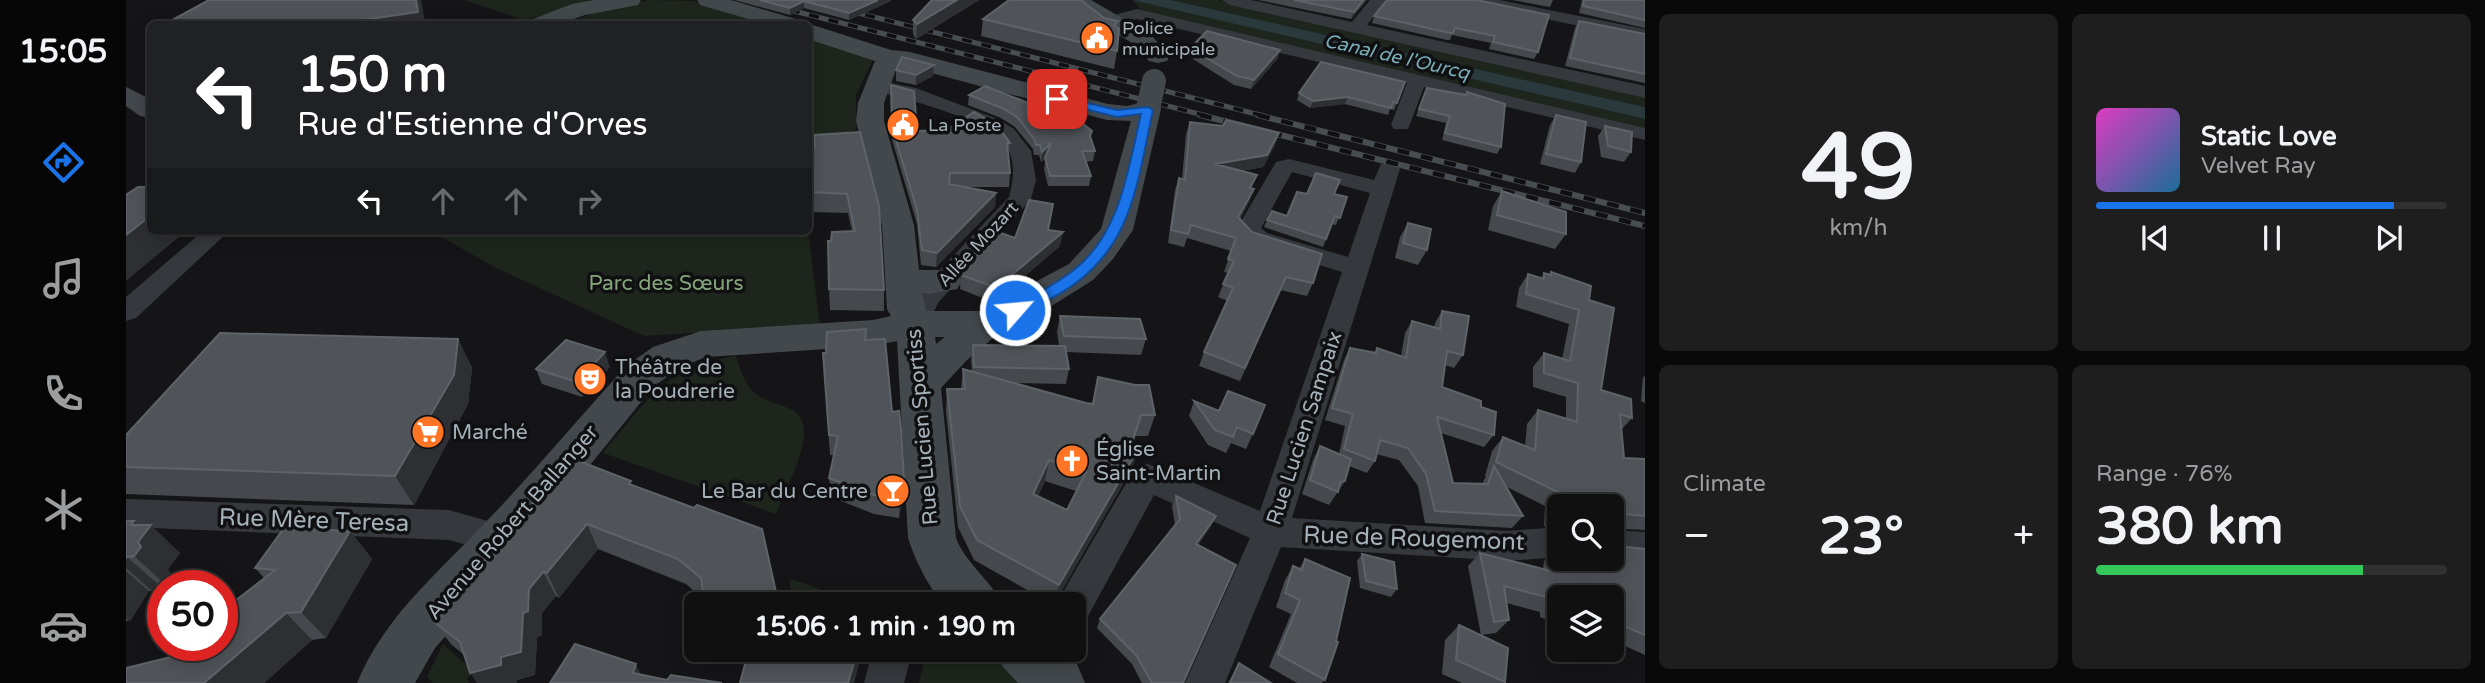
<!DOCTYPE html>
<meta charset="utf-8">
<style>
body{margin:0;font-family:"Varela Round",sans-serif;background:#1e1e1f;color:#f1f3f6;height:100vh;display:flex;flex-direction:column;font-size:26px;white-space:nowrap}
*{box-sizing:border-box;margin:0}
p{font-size:23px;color:#9c9d9f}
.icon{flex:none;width:38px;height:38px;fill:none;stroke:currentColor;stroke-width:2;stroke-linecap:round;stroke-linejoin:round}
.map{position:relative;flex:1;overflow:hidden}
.drawer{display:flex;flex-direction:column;gap:14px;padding:14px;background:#090909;width:840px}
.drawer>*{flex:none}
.banner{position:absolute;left:21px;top:21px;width:665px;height:214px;border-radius:10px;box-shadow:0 4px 18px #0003,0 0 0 2px #303031;background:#202124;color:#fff;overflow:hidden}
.tools{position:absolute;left:1421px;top:494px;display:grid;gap:14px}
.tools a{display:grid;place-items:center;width:77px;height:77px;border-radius:10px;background:#101011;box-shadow:0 4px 18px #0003,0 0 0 2px #303031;font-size:35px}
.speed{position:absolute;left:21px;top:570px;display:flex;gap:14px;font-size:35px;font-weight:700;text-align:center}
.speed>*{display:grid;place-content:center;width:91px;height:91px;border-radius:50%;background:#101011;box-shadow:0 4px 18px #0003,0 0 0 2px #303031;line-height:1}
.speed .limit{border:10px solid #d22;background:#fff;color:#111}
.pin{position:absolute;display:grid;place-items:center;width:60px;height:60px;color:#fff;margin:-30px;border-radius:14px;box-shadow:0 4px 10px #0006}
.me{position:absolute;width:77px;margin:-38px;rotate:63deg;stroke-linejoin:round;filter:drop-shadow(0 0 5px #0008)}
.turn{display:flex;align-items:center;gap:24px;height:147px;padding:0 35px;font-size:32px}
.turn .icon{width:91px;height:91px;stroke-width:2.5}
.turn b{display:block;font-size:49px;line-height:60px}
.lanes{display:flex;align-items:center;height:66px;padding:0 35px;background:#0003;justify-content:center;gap:35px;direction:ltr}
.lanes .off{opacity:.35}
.big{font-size:52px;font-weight:700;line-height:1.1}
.drawer .widget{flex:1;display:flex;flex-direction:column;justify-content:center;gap:10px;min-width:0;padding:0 24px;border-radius:10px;background:#1e1e1f}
.drawer .dial{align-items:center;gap:0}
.dial b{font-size:91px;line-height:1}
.song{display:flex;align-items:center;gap:21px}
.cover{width:84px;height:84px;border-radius:10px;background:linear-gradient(135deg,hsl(310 70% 55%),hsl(200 70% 35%))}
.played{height:7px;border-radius:4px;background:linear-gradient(90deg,#1a73e8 85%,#303031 85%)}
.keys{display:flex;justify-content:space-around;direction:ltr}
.heat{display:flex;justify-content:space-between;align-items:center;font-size:38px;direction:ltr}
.charge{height:10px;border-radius:5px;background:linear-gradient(90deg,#34c759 76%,#303031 0)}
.drawer .tiles{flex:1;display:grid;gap:14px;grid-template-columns:repeat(2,1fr)}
.trip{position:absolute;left:558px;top:592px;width:402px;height:70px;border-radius:10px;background:#101011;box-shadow:0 4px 18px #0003,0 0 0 2px #303031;font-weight:700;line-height:70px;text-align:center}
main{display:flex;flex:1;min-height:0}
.menu{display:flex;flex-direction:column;width:126px;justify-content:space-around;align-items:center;background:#060607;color:#9c9d9f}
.menu .icon{width:49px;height:49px}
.menu .active{color:#1a73e8}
.menu b{font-size:32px;color:#f1f3f6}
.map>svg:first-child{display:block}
.green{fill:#1d251c}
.water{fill:#29393c}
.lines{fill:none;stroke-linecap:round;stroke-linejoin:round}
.street{fill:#35383c;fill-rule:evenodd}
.secondary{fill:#43484c;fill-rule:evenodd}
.rail-far1-casing{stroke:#484d51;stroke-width:5}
.rail-casing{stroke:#484d51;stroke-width:6}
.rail-far1{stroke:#101012;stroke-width:3.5;stroke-dasharray:10;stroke-linecap:butt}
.rail{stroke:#101012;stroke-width:4.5;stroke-dasharray:12;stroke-linecap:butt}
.secondary-bridge{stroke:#43484c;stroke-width:24}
.wall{fill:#45494d;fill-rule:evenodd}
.shaded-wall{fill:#2e2f33}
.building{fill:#505459;stroke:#5d6368;stroke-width:2;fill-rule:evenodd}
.route{fill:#1a73e8;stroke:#114b97;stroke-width:2}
.labels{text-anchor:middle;stroke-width:7;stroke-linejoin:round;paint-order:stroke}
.far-poi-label{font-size:18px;fill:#a5b1b9;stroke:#101012;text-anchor:start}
.far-street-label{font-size:18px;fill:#a5b1b9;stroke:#101012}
.far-water-label{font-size:19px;font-style:italic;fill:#78adb7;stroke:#101012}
.park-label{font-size:21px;fill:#84a67a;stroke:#101012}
.poi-label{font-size:21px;fill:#a5b1b9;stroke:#101012;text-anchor:start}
.street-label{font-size:21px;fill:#a5b1b9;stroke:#101012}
.near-street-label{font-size:24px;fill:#a5b1b9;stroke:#101012}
</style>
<main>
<nav class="menu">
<b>15:05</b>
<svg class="icon active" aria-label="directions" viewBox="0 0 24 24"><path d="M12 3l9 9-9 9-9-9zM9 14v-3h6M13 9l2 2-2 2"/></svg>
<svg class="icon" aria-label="music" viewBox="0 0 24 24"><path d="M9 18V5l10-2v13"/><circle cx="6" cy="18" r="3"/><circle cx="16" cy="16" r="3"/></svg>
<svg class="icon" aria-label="phone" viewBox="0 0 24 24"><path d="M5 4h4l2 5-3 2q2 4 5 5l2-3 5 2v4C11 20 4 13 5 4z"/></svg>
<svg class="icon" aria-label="climate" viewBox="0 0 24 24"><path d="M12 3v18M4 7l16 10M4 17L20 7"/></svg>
<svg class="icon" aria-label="car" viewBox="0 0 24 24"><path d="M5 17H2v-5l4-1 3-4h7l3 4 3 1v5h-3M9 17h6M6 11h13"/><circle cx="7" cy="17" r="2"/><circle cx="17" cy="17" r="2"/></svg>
</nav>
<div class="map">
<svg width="1519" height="683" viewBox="0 0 1519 683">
<rect width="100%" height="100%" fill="#151517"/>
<path class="green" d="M339,0h143l-84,20z
M525,0l42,1 75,23h-201l41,-17z
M1007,0l512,119v10l-504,-119z
M1045,0h47l427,95v12z
M683,37l64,23 -17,35v35l-16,6 -31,26z
M305,231h377l12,94 -176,11 -146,-67z
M610,356c5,14 8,28 20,38 19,15 55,8 47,49 -5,24 -18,48 -27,71l-173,-61c43,-51 62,-87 133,-97z
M666,579l67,25h-64l-6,-21z
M317,644l22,20 6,11 -4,3 2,5h-36l-6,-6z
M829,649h36l34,34h-106l6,-26z"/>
<path class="water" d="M1006,0h39l474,107v12z"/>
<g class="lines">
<path class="street" d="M1096,0h29l101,22 18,-22h16l-19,25 278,61v12l-415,-93z
M1341,0h32l146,29v10l-170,-34z
M1011,9l508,119v12l-221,-53 -16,42h-14l-3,-4 16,-42 -270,-64 -11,2 -4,8 -6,1 -8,-5 6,-10z
M751,80l39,8 84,32 14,9 17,22 5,29 -5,19 -93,104 -13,27 -10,3 -10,-3 -4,-6 16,-30 92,-97c4,-15 7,-33 -1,-48 -16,-30 -105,-51 -138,-59l-2,-4 2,-4z
M1163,159l85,21 7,-16h16l3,5 -108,349 216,13 51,-4v30l-51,4 -227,-14 -56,136h-40l65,-145 -96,-43 -67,123 -13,5v-19h-18l79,-136 12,-4 12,4 101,43 82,-239 -93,-29 -13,-13 40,-68zM1166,172l78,21 -22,64 -81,-24 -6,-5z
M77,231h26l-93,87 -10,3v-24z
M0,499l323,11 64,18 6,11 -6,11 -12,4 -52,-14 -323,-13z
M1486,530l33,2v30l-39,-4h6z
M747,649h40l-9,34h-40z"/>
<path class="secondary" d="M468,0h47l-3,5 -53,10 -25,9h-30l3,-5 39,-15z
M571,0h34l65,19 3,5h-33l-66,-19z
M938,0h27l59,34 20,22 -3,5 -9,2 -9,-2 -15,-17 -67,-39z
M680,24l10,2 75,24 19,2 198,52 19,2 21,-5 10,2 3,6 -28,121 -20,29 -20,21 -40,25 -54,28 -33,28 -25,27 15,150c10,26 34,41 46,66h-59c-16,-20 -27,-42 -35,-66l-11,-197 -24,5 -167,11 -25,10 -27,19 -136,168 -83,94 -20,35h-58c29,-68 77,-106 126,-158 49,-51 95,-106 143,-159l27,-19 48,-16 172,-11 18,-4 -4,-7 -5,-84 -26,-104 2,-18 17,-42 -67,-22zM772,64l209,56 24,1 -30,108 -32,35 -89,47h-54l-4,-18 7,1 28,-5 5,-8 -5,-8 -13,-3h-25l-5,-45 -30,-104v-18zM809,337h10l-9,7z
M0,87l24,12v19l-10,-2 -14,-10z
M869,649h66l16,15 8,19h-67l-15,-16z"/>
<defs>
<path id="rail-far1" d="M625,0l456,116
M681,0l457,116"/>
<path id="rail" d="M1074,115l445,111
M1132,115l387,98"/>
</defs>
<use href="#rail-far1" class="rail-far1-casing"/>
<use href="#rail" class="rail-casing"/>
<use href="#rail-far1" class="rail-far1"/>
<use href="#rail" class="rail"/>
<path class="secondary-bridge" d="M1022,109l6,-28"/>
</g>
<path class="wall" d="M608,0h157v1l-42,19 -45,-12 -14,7z
M806,0h47l-63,39 -3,-5v-14z
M1132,0h109l-16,19z
M1351,0l61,52 -4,7 -45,-10 2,-6 -39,-8 -2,5h-3l-75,-17 2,-7z
M1386,0h41l-3,7z
M1455,0h64v28l-66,-15 3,-13z
M978,18l14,3 -1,6v24l-3,18 -133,-33 2,-17z
M1453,21l66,13v49l-80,-17 10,-38z
M24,32v13l-5,-9z
M1064,48l88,10 -27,31 -17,-4 -46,-29z
M1195,62l76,41 -3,7 -4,-1 -2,6 -43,-11 -35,4 -13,-8 2,-7z
M808,65l-1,11 -17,9 -20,-4v-11z
M765,85l26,46 93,12 -2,12 2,18 -1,14h-44l31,6 -1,14 -59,60 -15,-2 -4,-41 -25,-84z
M1301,88l74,59 -4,7 -55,-14 4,-17 -30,-7z
M843,95l77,17 45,25 4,14 -2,10 -8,1 6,14 -2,10h-41l-4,-17 2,-12 -5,5 -2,-7h-5l-1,-6 -18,-22 -14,-9 -33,-13z
M1430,115l25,47 -6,11 -35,-9 10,-39z
M1064,122l85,23 -12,22 -22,4 11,18 -3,13 -9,17 12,13 61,51 -6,13 -27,-6 -40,91 -41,-15 5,-14 24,-51 -10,-4 10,-24 -4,-1 7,-21 -44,-13 -3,9 -16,-4 7,-53 4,-12 3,1 4,-45z
M1479,126l26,26 -7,10 -23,-5 -3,-21z
M734,132l24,158v21l-54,-1 -1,-21 2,-48 21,-10 -4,-18 -37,-1 -3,-21v-44h7z
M1376,191l64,43 -11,15 -67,-19 5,-24z
M1181,194h27l13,3 -11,28 -4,-1 -9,23 -59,-20 3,-7 20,-4z
M1282,223l19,27 -9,15 -23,-7 5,-21z
M922,230l12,16 -48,41 -22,14 -30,-12 1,-14 54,-37z
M1425,272l38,28 12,90 31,28 -11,12 3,28 21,1v71l-21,-1v13l-5,4 26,3v106l-33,-15v-43h-53v28l-19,-8v-5l-33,-9 2,17 -13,13 -15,2 -13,-69 12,-13 63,16 1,-8 13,-14 55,11v-52h-53v19l-15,1 1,-20 -40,-20 18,30 -11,12 -87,-5 -7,-37 -19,-26 -23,-6 -1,7 -8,12 -18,-7 -4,15 -16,24 -27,-11 11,-34 7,-14 19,8 6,-28 -20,-6 19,-60 6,-12 25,4 2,-4 24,8 4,-23 7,-12 22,6 1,-4 7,-12 21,44 -9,13 -9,-3 -3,22 39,20 13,28 -10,12 -43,-14 12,50 29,1 4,-8h-1l7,-25 11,-14 22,9 2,-22 11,-14 28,8v-21l-33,-10v-20l11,-14 18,6 7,-35 -53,-17 3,-19 9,-14 13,4 3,-5 6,1z
M934,316l86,23 -5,16 -75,-3 3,17 -3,15 -55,-1 75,20 6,1 6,-27 57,38 -7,21h-14l-3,11 7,2 -7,21 -77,134h-2l-78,-44 -16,-33 -12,-116 1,-22h14l2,-20 9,3 -1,-12 2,-15 86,1 -2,-14zM919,481l31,10 -9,19 -29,-14z
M740,329l1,11 25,72 11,85 -4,21 -25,-4 -43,-17 -2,-19 5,-23h-4l-7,-102h3z
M332,339l14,29 -4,36 -54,101 -288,-11v-59z
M484,367l-28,30 -40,-13 -6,-15z
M1519,375v28l-4,-2 2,-23z
M1068,401l59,33 -7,15 -15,-6 -5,10 -18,-8 -19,-29z
M507,486l143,106 2,12h-73l-1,-4 -18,-16 -88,-35 -39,49 -3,-2 -14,17v22l-5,2 -2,38 -18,5 -53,-25 -13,-11 -18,-23z
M1050,496l40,20 -5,10 -13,19 -15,138h-41l-10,-19 -35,-36 3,-9 75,-94 -3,-19z
M0,521l13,4 41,28 -12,16 3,5 -6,10h-7l-6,7h-3l-19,30 -2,-1 -2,2z
M224,531l22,28 -46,79 -14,2 -48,43h-138l49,-27 89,-78 -9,-10z
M1236,554l35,35 -6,8 -31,-9 -3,-27z
M1179,559l20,121 -3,3h-25l-28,-16 22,-53 -15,-7 9,-27 8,-14 6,3z
M1333,625l46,57 -1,1h-42l-20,-9 3,-34z
M1113,663l32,20h-43z"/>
<path class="shaded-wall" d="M290,0h5l1,4 3,20h-89z
M752,0h13v1l-42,19v-7z
M831,0h22l-63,39 1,-15z
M1238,0h3l-16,19 3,-7z
M678,1v7l-14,7v-7z
M1154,50l-2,8 -27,31 3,-9z
M808,65l-1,11 -17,9v-10z
M1222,97l-3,7 -35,4 3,-7z
M1153,133l-4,12 -12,22 -52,9 4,-12z
M925,143l-2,11 -8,8 1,-10z
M1128,189l-5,13 -16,28 5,-13z
M870,193l-1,14 -59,60 1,-14z
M24,216v15h36l-60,50v-46z
M937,232l-3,14 -48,41 -22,14 1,-15z
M332,339l14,29 -4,36 -54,101 -19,-29z
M479,352l5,15 -28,30 -5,-15z
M1012,449l-7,21 -77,134 5,-19z
M923,460l-4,21 -16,33 4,-20z
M778,478l-1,19 -4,21v-20z
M1090,516l-5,10 -19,28 4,-10z
M8,521l12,11 5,-7 29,28 -12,16 3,5 -6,10 -31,-28 -3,-31z
M461,524l11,25 -39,49 -12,-25z
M224,531l22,28 -46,79 -25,-26z
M1,557l31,27 -6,7 -26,-23v-10z
M0,571l23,20 -19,30 -4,-3z
M417,572l13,24 -14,17v22l-5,2 -2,38 -18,5v3h-40l-7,-10 31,-16 22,-44 6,-24z
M650,592l2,12h-50z
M160,613l26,27 -48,43h-60z
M732,649l1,16 -5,18h-6z
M510,664l8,17 -11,-8z"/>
<path class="building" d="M83,0h207l2,12 -82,12h-171z
M634,0h118l-29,13 -45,-12 -14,7z
M806,0h25l-40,24 -4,-4z
M883,0h72l23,18 14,3 -4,4 5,4 -2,22 -134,-32z
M1168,0h70l-10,12z
M1261,0h90l72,15 -11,37 -45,-10 2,-6 -40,-8 -2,5h-3l-76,-17z
M1458,0h61v20l-62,-14z
M1453,21l66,13v40l-75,-16z
M1081,31l73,19 -26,30 -17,-4 -47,-28z
M776,57l32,8 -18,10 -20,-5z
M1195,62l84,20 -8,21 -4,-1 -2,6 -43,-11 -35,4 -14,-8z
M765,85l23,6 3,40 29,-1 28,-18 24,14 12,17h-3l3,30h-60l-1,11 47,9 -59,60 -15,-3 -5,-40 -25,-83z
M859,86l61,24 -1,2 19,-4 28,23 -2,5 5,15h-13l9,25h-41l-5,-18 6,-15 -9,9 -2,-7h-4l-2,-6 -17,-22 -15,-9 -33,-13z
M1301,88l39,7 1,-3 38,12 -4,43 -56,-14 5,-17 -31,-7z
M1430,115l30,7 -5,40 -35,-8z
M1100,120l53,13 -12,22 -52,9 42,11 -7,13 4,1 -16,28 14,15 70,22 -9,29 -27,-6 -41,91 -41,-16 29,-64 -10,-4 11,-23 -6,-2 8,-21 -45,-13 -3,9 -17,-4 8,-52 6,2 5,-58 33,4z
M1479,126l27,6 -1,20 -23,-6z
M734,132l19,74 5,84 -55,-1 -1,-48h3l1,-9 23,-1 -8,-37 -37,-2 -2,-9v-36h7l-1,-12z
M1190,173l24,7 -6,14 13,3 -7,21 -5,-2 -9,23 -59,-19 5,-9 15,5 10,-24 10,2z
M12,187h12v29l-24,19v-40z
M1376,191l64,21v22l-69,-19z
M903,200l24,4 -5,26 15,2 -49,41 -23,13 -30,-11 4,-11 30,-33 20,7z
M1282,223l23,6 -4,21 -24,-7z
M1425,272l40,14 -2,14 25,8 -13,82 30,9 1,19 -12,-4 4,44 21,1v57l-21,-2v28l-5,1v3l26,3v86l-33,-14v-24h-53v9l-5,-2v-5l-50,-13 5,34 -15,2 -14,-69 75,19 2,-25h2v11h53v-52h-53v6h-2l1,-20 -62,-30 7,-25 32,13 3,-40 39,12 1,-39 -34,-10v-20l26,8 9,-51 -53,-16 2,-20 16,5v-6l7,2z
M1316,311l27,5 -6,39 -16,-4 -5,36 39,14v6l15,5 -2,23 -57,-18 16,66 35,1 6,-18 29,50 -88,-5 -9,-37 -18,-26 -28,-8 -5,21 -31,-12 9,-35 -21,-6 18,-60 26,5 1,-5 29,10 6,-37 28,8z
M934,316l80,3 6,20 -82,-3z
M740,329l-1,11 20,-1 7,73 7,-1 2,18 3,49 -5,20 -25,-3 -45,-17 9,-42 -9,-1 -6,-82h3l1,-21z
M94,333l238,6 -4,36 -59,101 -269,-9v-32z
M440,340l39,12 -28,30 -41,-13z
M847,345l92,1 4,23 -95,-2z
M837,369l123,34 7,1 5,-27 37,8h14l6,30h-14l-10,32 7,2 -79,136 -82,-45 -17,-34 -13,-117h18zM923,460l37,12 -19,38 -34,-16z
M1102,391l37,14 -12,29 -16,-7 -4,10 -18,-7 -21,-29 25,10z
M1194,446l31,13 -6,22 -5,1 -2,10 -28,-12z
M445,458l60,23 -2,3 65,24 3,-3 65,24 14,63 -48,12h-23l-4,-26 -23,-19 -91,-35 -40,49 -4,-1 -14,17 -1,22 -5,2 -2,39 -20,5v8l-31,8 -10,-31 -27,-21z
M1050,496l40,20 -20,28 40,21 -53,118h-31l-16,-28 -36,-36 80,-100z
M0,521h8l-3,4h20l-13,17 3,5 -7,9 -7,1 -1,1z
M158,528l66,3 -49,81 -15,1 -82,70h-78v-15l49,-12 -1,-7 4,-3h44v-35l53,-41 -20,-2z
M1236,554l32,8 3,27 -31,-8z
M1179,559l45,19 -14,63 2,1 -13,38 -47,-26 22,-54 -15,-7 8,-27 9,4z
M1333,625l49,23 -3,34 -49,-22z
M449,644l61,20 -3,9 34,7 4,-5 51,8h-172z
M623,649h109l-10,34h-108z
M1113,663l32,20h-41z"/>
<path class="route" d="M931,96l60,14 31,-3 5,3c-17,78 -21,145 -99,187 -13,6 -25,15 -39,18l-5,-1 -2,-4 2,-3c22,-11 45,-22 65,-38 46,-37 53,-100 66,-155l-24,3 -64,-16v-4z"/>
<defs>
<symbol id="civic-disc" viewBox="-11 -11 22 22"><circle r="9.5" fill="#ff7525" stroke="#101012"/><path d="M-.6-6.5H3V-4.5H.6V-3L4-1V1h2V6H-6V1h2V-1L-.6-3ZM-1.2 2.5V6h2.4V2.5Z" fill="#fff"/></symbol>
<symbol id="theatre-disc" viewBox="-11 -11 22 22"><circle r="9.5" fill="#ff7525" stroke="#101012"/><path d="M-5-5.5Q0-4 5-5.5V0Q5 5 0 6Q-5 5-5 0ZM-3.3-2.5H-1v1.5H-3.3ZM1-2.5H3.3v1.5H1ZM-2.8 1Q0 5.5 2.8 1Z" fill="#fff"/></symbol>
<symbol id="supermarket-disc" viewBox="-11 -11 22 22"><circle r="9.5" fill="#ff7525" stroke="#101012"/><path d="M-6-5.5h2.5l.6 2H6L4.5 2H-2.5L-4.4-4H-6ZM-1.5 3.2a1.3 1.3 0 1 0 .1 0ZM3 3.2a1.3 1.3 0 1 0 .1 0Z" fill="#fff"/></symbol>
<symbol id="church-disc" viewBox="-11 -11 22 22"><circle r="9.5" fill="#ff7525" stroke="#101012"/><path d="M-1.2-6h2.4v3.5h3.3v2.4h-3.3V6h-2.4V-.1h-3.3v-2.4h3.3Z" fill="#fff"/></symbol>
<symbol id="bar-disc" viewBox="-11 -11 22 22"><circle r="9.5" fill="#ff7525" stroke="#101012"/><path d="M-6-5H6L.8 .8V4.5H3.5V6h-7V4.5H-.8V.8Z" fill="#fff"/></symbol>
</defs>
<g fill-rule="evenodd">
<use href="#civic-disc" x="952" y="19" width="38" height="38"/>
<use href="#civic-disc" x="758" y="106" width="38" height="38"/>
<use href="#theatre-disc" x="445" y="360" width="38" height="38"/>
<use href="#supermarket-disc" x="283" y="413" width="38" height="38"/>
<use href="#church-disc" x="927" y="442" width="38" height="38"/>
<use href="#bar-disc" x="748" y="472" width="38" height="38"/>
</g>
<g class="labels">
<g class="far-poi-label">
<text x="996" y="34">Police<tspan x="996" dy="21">municipale</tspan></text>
<text x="802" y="131">La Poste</text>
</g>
<g class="far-street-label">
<text transform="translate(852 244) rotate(-47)" y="6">Allée Mozart</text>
</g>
<g class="far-water-label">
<text transform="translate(1271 56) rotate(13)" y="7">Canal de l'Ourcq</text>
</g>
<g class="park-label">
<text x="540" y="290">Parc des Sœurs</text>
</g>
<g class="poi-label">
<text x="489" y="374">Théâtre de<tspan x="489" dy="24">la Poudrerie</tspan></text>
<text x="326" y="439">Marché</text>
<text x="970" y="456">Église<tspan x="970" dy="24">Saint-Martin</tspan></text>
<text x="742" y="498" text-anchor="end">Le Bar du Centre</text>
</g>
<g class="street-label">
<text transform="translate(796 427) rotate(-95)" y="7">Rue Lucien Sportiss</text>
<text transform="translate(1178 428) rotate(-72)" y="7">Rue Lucien Sampaix</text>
<text transform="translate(386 522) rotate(-49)" y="7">Avenue Robert Ballanger</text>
</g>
<g class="near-street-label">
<text transform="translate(188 520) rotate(2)" y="8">Rue Mère Teresa</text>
<text transform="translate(1288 538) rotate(2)" y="8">Rue de Rougemont</text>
</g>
</g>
</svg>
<div class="tools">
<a><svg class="icon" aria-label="search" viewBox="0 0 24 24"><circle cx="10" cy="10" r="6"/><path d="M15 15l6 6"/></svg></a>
<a><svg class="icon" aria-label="layers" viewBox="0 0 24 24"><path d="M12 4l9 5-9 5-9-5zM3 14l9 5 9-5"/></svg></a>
</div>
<div class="speed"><div class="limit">50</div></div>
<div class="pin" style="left:931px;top:99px;background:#d93025"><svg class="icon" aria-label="arrive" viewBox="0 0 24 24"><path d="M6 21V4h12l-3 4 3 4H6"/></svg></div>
<svg class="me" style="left:889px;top:310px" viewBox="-20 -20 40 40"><circle r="17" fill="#1a73e8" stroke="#fff" stroke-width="3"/><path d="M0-11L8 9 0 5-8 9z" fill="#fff"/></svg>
<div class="trip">15:06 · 1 min · 190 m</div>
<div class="banner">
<div class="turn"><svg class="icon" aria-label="left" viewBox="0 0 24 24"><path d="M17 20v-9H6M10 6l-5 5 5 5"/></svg><div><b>150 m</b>Rue d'Estienne d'Orves</div></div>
<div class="lanes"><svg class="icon" aria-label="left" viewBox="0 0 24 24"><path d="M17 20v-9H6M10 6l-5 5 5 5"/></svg><svg class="icon off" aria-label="ahead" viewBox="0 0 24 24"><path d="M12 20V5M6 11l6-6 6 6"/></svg><svg class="icon off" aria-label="ahead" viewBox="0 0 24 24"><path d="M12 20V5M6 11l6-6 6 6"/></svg><svg class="icon off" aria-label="right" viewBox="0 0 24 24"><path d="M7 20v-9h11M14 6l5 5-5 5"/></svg></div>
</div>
</div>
<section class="drawer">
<div class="tiles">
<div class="widget dial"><b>49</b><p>km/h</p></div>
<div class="widget">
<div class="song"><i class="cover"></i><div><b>Static Love</b><p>Velvet Ray</p></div></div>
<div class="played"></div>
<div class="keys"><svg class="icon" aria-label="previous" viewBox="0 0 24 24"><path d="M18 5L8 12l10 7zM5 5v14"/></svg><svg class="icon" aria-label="pause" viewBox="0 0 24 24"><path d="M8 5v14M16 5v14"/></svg><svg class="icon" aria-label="next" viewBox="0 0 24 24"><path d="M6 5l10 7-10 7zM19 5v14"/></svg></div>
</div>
<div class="widget"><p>Climate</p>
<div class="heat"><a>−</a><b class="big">23°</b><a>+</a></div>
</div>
<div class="widget"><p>Range · 76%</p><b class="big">380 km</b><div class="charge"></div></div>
</div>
</section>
</main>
